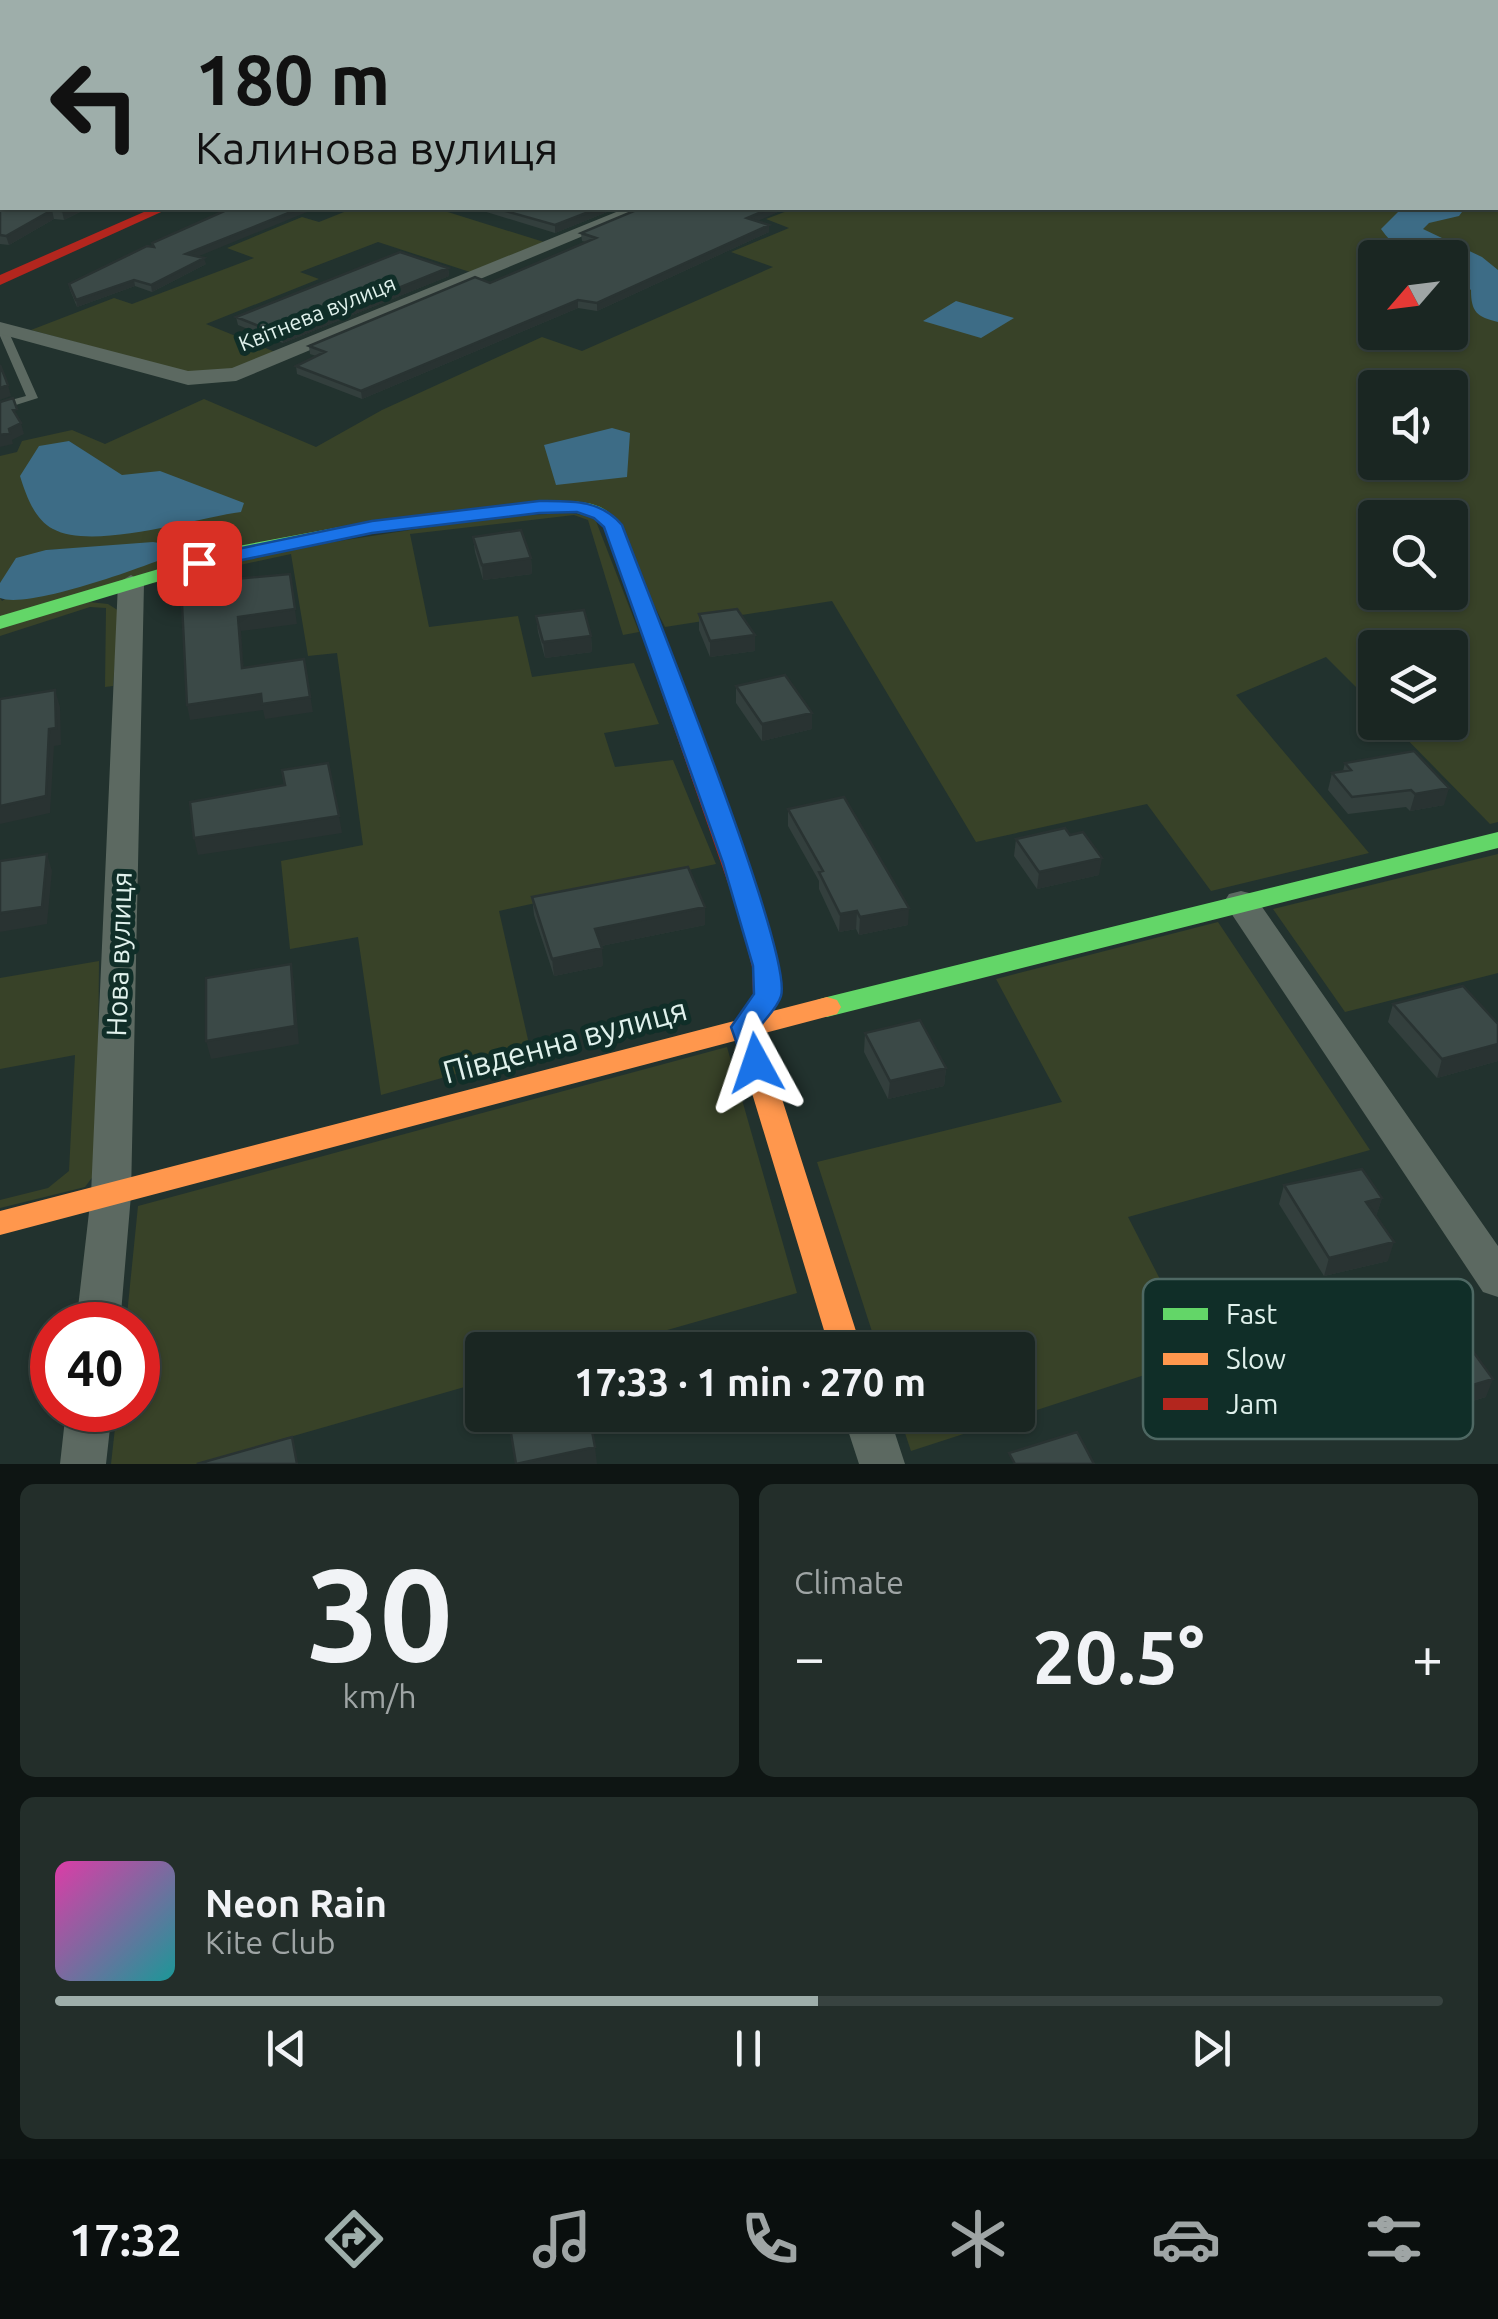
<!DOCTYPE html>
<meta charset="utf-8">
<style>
body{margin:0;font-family:Ubuntu,sans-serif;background:#232e2a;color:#f1f3f6;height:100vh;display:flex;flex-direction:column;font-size:38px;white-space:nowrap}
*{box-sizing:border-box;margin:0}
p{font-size:32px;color:#9fa5a5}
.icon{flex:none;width:55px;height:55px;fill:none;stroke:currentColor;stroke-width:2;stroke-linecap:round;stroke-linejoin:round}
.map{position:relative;height:1464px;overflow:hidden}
.details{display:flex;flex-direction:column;gap:20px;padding:20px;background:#0e1513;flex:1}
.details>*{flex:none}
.top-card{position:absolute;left:0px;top:0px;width:1500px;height:210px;box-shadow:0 2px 8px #0004,0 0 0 2px #384340;background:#9eaeaa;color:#111;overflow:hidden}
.needle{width:65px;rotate:242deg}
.controls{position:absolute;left:1358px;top:240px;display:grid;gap:20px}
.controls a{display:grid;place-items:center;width:110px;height:110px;border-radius:10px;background:#1a2622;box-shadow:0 2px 8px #0004,0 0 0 2px #384340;font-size:50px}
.speed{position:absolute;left:30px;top:1302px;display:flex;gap:20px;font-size:50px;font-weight:700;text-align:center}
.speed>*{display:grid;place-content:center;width:130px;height:130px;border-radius:50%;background:#1a2622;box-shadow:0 2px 8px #0004,0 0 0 2px #384340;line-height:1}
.speed .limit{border:15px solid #d22;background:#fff;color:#111}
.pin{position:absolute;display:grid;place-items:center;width:85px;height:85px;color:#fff;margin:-42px;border-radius:20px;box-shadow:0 5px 15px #0006}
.me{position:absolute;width:110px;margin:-55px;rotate:355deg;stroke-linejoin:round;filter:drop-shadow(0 0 8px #0008)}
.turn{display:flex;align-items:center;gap:35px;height:210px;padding:0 30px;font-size:45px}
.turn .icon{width:130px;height:130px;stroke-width:2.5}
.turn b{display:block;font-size:70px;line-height:85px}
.big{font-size:75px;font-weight:700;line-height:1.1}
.details .card{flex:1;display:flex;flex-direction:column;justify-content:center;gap:15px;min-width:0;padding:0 35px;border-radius:15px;background:#232e2a}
.details .dial{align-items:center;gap:0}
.dial b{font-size:130px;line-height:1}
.song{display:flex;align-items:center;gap:30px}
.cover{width:120px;height:120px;border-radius:15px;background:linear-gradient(135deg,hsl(320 70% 55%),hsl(180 70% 35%))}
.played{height:10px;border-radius:5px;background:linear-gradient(90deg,#9eaeaa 55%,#384340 55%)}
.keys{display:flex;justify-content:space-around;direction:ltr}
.heat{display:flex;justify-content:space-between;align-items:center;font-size:55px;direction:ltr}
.details .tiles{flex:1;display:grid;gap:20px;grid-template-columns:1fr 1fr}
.card:last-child{grid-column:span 2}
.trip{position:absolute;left:465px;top:1332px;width:570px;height:100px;border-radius:10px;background:#1a2622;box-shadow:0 2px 8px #0004,0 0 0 2px #384340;font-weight:700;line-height:100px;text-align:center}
.tab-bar{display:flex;height:160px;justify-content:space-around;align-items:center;background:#0a0f0e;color:#9fa5a5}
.tab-bar .icon{width:70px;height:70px}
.tab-bar .on{color:#9eaeaa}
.tab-bar b{font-size:45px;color:#f1f3f6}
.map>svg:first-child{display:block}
.green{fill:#384228;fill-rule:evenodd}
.water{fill:#3d6c86}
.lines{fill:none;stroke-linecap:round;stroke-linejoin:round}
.river{fill:#3d6c86;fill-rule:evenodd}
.lane{fill:#5c6961;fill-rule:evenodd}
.street{fill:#5c6961;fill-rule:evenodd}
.fast{fill:#63d668;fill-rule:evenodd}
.slow{fill:#ff974d;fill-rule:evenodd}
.jam{fill:#b3261e;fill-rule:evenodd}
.wall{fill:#333f3d}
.shaded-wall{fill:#293332}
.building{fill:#3b4947;stroke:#293332;stroke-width:2.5}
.route{fill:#1a73e8;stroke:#114b97;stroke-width:2.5}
.labels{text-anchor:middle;stroke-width:10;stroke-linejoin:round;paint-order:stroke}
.far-street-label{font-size:22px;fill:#e0f1ec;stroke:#102e28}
.street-label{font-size:28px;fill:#e0f1ec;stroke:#102e28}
.near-street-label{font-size:32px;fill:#e0f1ec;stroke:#102e28}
.key{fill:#102e28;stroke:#4e6863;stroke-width:2.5}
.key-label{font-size:28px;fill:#e0f1ec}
</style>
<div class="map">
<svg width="1498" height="1464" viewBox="0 0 1498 1464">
<rect width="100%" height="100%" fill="#22322e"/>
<path class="green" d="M1498,83v739l-8,2 -99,-101 59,-1v-74h-75v58l-49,-49 -90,38 133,158 -158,38 -64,-87 -171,38 -144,-241 -167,26 -58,-116 -237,12 -370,95v-20l2,3 78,-53 -34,2 -46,33v-127l17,-4 5,-11 50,-11 33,14 99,-45 112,48 66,-37 160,-73 40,14 191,-84 -42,-15 58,-24 -23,-9 29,-11h703zM1375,258h75v74h-75zM1375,388h75v74h-75zM69,441l117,79c-51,15 -80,17 -133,9zM1375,518h75v74h-75z
M354,208h81l109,34 -74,30 -92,-30 -78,30 19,7 -113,45 69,28 -44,18 -38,4 -162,-44 83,-32 18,6 122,-46 -27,-10 75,-31 17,5z
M539,510l55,6 45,116 -16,3 -35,-115 -14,-5 -164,19 19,93 89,-11 14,61 102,-14 25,61 -55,9 11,34 58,-7 43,104 -217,47 32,142 -150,42 -23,-158 -68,12 -9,-88 82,-16 -26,-192 -29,3 -17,-102 -140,30 85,-27z
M89,602l19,2 11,7 -6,75 -8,1 1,-79 -16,-1 -90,29v-9z
M1498,854v119l-153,39 -72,-103z
M1218,922l152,228 -242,67 72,140 -289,94 -12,-36h119v-65h-140l-61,-188 245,-60 -66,-123z
M99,961l-2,210 -12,16 -85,21v-8l48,-12 21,-17 6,-116 -75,14v-91z
M727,1047l70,246 -200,57h-115v32l-286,82h-85l6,-54h21v-85h-12l12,-119z"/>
<path class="water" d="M956,301l58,17 -33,20 -58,-17z
M612,428l18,5 -3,44 -71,8 -12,-40z
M69,441l53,34 38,-4 84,32 -3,9c-46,6 -148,39 -188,17 -19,-10 -27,-34 -33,-53l19,-30z
M153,542l37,6c-35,15 -160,62 -190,50v-15l16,-25 30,-8z"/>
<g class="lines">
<path class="river" d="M1402,208h63l-6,8 -30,7 -6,6 59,28 16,13v52c-21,-5 -27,-10 -27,-32l-21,-17v-15c-32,0 -49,-1 -69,-29z"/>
<path class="lane" d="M0,325l7,3 31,70 -38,12v-7l26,-7 -26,-60z"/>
<path class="street" d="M626,208h24l-414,173 -48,4 -188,-51v-12l188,49 44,-3z
M131,575l13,8 -13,612 -11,130h-44l15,-130 27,-612z
M1241,891l12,3 245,352v51l-15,-5 -254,-382 -5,-8 5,-8z
M66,1410h46l-6,54h-46z
M843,1415h46l16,49h-46z"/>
<path class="fast" d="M539,501c63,0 74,-1 97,60l-3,4h-14l-15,-38 -11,-9 -16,-5h-38l-167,20 -136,25 -236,71v-13l233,-69 139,-26z
M1498,832v16l-671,169 -10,-3 -4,-7 4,-7 10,-3z"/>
<path class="slow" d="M827,997l10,3 4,7 -4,7 -837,221v-24z
M762,1070l10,3 4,7 86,270h-32l-82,-270 4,-7z"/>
<path class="jam" d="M153,208h17l-170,77v-10z
M626,555l10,6 129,354 13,52 2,29 -21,32 17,52 -4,7 -10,3 -10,-3 -4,-7 -17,-53 22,-32 -1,-28 -13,-52 -123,-354z"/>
</g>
<path class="wall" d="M740,0h446l-3,2h-451z
M0,208h88l-24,12 -10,-1 -45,26 -9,-1z
M480,208h137l-62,25 -75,-23z
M641,208h146l-31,13 13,11 -172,79 -19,-3 -216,91 -65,-25 -1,-8 20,-10 -6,-2 -1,-8 181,-63 96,-41 -4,-1 -1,-8z
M197,256l9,8 -54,28 -17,-6 -58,21 -7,-17 -1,-6z
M448,268l1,8 -166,67 -45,-18 -2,-8z
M473,537l58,21 1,16 -49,6 -8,-28z
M699,614l56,37 -45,6 -11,-27z
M536,616l55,20 1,16 -47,6 -7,-26z
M736,686l76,43 -50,12 -26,-38z
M1414,751l30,54 -34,6 -4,-4 -58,7 -20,-24 4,-17 11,-2 2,-8z
M788,809l120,116 -49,10 -3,-6 -17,3 -20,-43v-8l-31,-55z
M1016,839l83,36 -62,14 -23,-33z
M532,897l173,10v18l-104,21 2,20 -49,10 -20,-61z
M1393,1004l105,20v37l-61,17 -49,-56z
M865,1033l81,35 -2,18 -56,13 -24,-47z
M1284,1185l98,13 -6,18 12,45 -64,15 -45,-72z
M1379,1327l107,70 -64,19 -49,-71z"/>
<path class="shaded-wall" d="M69,208h19l-24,12 -2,-9z
M301,208h16l-130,53 -1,-7z
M599,208h18l-62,25v-8z
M771,208h16l-40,18v-8z
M52,210l2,9 -45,26 -3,-9z
M769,225v7l-172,79v-8z
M204,258l2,6 -54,28 -1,-7z
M448,268l1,8 -166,67 -1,-8z
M134,280l1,6 -58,21 -1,-7z
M578,300v8l-216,91 -1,-8z
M8,385l3,11 -11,4v-12z
M21,423l3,11 -12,6 1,4 -13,3v-12l9,-6z
M531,558l1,16 -49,6 -1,-15z
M290,574l7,50 -56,7 4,52 -7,-66z
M755,635v16l-45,6v-16z
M591,636l1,16 -47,6 -2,-16z
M304,659l9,53 -48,7 -2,-9 -73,10 -3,-15z
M55,690l5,17 1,38 -7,1 -4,67 -50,11v-18l49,-77z
M812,713v16l-50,12v-17z
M1449,788l-5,17 -34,6 5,-17z
M339,816l3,17 -144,22 -4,-17z
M47,854l5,17 -5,53 -47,8v-19z
M1102,858l-3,17 -62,14 2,-17z
M705,907v18l-109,22 -1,-18z
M909,908l-1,17 -49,10 1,-18z
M857,911l-1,18 -17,3 1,-18z
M602,948l1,18 -49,10 -2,-17z
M291,964l3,18 5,62 -88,15 -5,-18z
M1498,1044v17l-61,17 5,-19z
M946,1068l-2,18 -56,13 2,-18z
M1382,1198l-6,19 -10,-15z
M1394,1242l-6,19 -64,15 5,-18z
M1493,1379l-7,18 -64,19 7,-18z
M595,1447l2,17h-81z"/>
<path class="building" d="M0,0h195l-1,2h-192v13h-2z
M351,0h321l-1,2h-322z
M740,0h75l-6,2h-77z
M824,0h354l-69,2h-283z
M2,206v2h67l-7,3 -10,-1 -46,26 -6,-1v-27z
M231,208h70l-115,46 18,4 -53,27 -17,-5 -58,20 -7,-16 78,-38 7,1 -2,-4z
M495,208h104l-44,17z
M641,208h130l-24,10 22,7 -172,78 -19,-3 -217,91 -65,-25 29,-14 -16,-6 166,-69 15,6 106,-45 -15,-5z
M400,252l48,16 -166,67 -46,-18z
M0,365l8,20 -8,3z
M13,398l4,11 -4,1 8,13 -12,6 1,4 -10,2v-33z
M521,530l10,28 -49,7 -9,-28z
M290,574l5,35 -57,8 4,51 62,-9 6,38 -48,7 -1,-10 -74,11 -6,-121z
M737,609l18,26 -45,6 -11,-27z
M584,610l7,26 -48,6 -7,-26z
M785,675l27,38 -50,11 -26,-38z
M55,690l1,38 -7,1 -3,67 -46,10v-107z
M1414,751l35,37 -34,6 -4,-4 -59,7 -20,-24 19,-3 -6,-7z
M328,763l11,53 -145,22 -4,-36 95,-17 -3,-15z
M844,797l65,111 -49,9 -3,-6 -17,3 -21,-42 4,-1 -35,-62z
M1065,828l5,7 13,-3 19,26 -63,14 -23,-33z
M47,854l-5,53 -42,6v-52z
M688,867l17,40 -110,22 7,19 -50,11 -20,-62z
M291,964l4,62 -89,15v-63z
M1463,986l35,38v20l-56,15 -49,-55z
M920,1020l26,48 -56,13 -25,-48z
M1362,1169l20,29 -16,4 28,40 -65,16 -45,-73z
M1442,1309l51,70 -64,19 -50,-71z
M508,1415h81l6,32 -79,17z
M1077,1432l17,32h-79l-6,-11z
M292,1437l5,27h-100z"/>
<path class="route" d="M539,501c32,0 61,-2 83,24 25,67 172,428 159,471 -3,11 -16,23 -22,32l11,35 -4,7 -10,3 -10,-3 -15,-43 23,-33 -1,-28 -30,-103 -119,-336 -10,-9 -17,-6 -38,1 -167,20 -173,36 -10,-6 10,-6 173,-36z"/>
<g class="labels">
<g class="far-street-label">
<text transform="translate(317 313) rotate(-22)" y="8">Квітнева вулиця</text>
</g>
<g class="street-label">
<text transform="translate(119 954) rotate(-88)" y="10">Нова вулиця</text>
</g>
<g class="near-street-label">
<text transform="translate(565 1041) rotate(-15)" y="11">Південна вулиця</text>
</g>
</g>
<rect x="1143" y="1279" width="330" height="160" rx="15" class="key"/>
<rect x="1163" y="1308" width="45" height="12" fill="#63d668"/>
<rect x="1163" y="1353" width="45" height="12" fill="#ff974d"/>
<rect x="1163" y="1398" width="45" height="12" fill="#b3261e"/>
<g class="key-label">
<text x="1226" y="1324">Fast</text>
<text x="1226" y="1369">Slow</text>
<text x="1226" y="1414">Jam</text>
</g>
</svg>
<div class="controls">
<a><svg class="needle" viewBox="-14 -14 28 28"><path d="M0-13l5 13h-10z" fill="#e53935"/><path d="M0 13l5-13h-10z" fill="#9fa5a5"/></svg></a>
<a><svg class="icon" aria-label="sound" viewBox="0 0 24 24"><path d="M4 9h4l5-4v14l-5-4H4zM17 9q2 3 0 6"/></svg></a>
<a><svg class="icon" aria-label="search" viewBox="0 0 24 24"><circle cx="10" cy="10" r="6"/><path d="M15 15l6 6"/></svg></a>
<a><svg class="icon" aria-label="layers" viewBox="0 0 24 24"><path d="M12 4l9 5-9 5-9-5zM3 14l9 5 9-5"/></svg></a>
</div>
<div class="speed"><div class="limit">40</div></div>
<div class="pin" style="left:199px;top:563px;background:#d93025"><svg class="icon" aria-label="arrive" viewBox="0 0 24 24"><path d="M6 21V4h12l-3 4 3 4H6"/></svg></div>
<svg class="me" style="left:756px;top:1063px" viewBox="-20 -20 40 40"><path d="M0-17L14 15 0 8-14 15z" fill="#1a73e8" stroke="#fff" stroke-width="4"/></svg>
<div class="trip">17:33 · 1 min · 270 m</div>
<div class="top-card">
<div class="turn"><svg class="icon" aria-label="left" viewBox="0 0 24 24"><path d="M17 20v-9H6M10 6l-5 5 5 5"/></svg><div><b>180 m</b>Калинова вулиця</div></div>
</div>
</div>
<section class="details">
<div class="tiles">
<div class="card dial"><b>30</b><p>km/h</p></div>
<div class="card"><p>Climate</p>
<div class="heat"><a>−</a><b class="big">20.5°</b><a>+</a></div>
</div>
<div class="card">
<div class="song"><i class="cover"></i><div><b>Neon Rain</b><p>Kite Club</p></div></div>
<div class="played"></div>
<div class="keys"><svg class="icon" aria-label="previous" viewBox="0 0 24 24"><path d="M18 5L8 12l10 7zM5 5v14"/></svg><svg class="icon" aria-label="pause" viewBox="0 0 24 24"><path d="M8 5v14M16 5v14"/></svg><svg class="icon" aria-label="next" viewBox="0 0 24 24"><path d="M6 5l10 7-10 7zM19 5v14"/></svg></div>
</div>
</div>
</section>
<nav class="tab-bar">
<b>17:32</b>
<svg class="icon on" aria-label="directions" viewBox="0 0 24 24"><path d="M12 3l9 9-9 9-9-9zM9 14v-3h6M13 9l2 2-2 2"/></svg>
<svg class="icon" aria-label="music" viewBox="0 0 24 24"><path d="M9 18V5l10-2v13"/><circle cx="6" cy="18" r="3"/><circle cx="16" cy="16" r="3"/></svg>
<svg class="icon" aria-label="phone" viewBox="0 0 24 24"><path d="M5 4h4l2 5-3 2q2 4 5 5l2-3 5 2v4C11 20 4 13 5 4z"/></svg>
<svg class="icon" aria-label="climate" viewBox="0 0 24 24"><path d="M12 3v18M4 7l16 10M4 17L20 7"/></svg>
<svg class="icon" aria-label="car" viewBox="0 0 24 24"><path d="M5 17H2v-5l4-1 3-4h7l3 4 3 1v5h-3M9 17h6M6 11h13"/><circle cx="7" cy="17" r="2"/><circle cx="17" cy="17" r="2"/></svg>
<svg class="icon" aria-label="filters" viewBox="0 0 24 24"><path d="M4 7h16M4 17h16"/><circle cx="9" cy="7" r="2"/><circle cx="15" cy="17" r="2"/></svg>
</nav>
